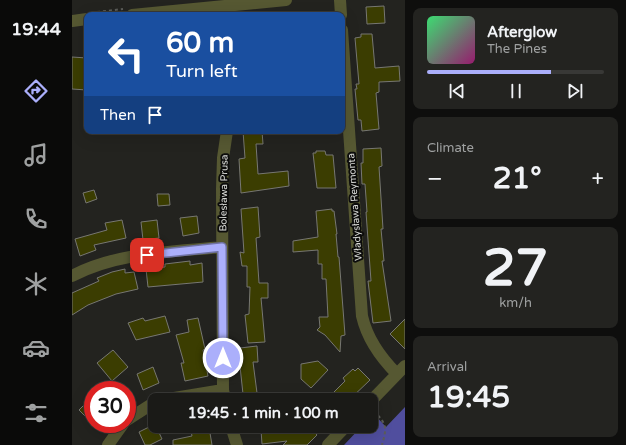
<!DOCTYPE html>
<meta charset="utf-8">
<style>
body{margin:0;font-family:"Varela Round",sans-serif;background:#232320;color:#f1f3f6;height:100vh;display:flex;flex-direction:column;font-size:15px;white-space:nowrap}
*{box-sizing:border-box;margin:0}
p{font-size:13px;color:#9fa1a1}
.icon{flex:none;width:22px;height:22px;fill:none;stroke:currentColor;stroke-width:2;stroke-linecap:round;stroke-linejoin:round}
.map{position:relative;flex:1;overflow:hidden}
.drawer{display:flex;flex-direction:column;gap:8px;padding:8px;background:#0e0e0d;width:221px}
.drawer>*{flex:none}
.hud{position:absolute;left:12px;top:12px;width:261px;height:122px;border-radius:8px;box-shadow:0 4px 16px #0002,0 0 0 1px #383836;background:#1a4fa0;color:#fff;overflow:hidden}
.speed{position:absolute;left:12px;top:381px;display:flex;gap:8px;font-size:20px;font-weight:700;text-align:center}
.speed>*{display:grid;place-content:center;width:52px;height:52px;border-radius:50%;background:#1a1a17;box-shadow:0 4px 16px #0002,0 0 0 1px #383836;line-height:1}
.speed .limit{border:6px solid #d22;background:#fff;color:#111}
.pin{position:absolute;display:grid;place-items:center;width:34px;height:34px;color:#fff;margin:-17px;border-radius:8px;box-shadow:0 2px 6px #0006}
.me{position:absolute;width:44px;margin:-22px;rotate:0deg;stroke-linejoin:round;filter:drop-shadow(0 0 3px #0008)}
.turn{display:flex;align-items:center;gap:14px;height:84px;padding:0 16px;font-size:18px}
.turn .icon{width:52px;height:52px;stroke-width:2.5}
.turn b{display:block;font-size:28px;line-height:34px}
.then{display:flex;align-items:center;height:38px;padding:0 16px;background:#0003;gap:8px;font-size:15px}
.big{font-size:30px;font-weight:700;line-height:1.1}
.drawer .tile{flex:1;display:flex;flex-direction:column;justify-content:center;gap:6px;min-width:0;padding:0 14px;border-radius:8px;background:#232320}
.drawer .dial{align-items:center;gap:0}
.dial b{font-size:52px;line-height:1}
.song{display:flex;align-items:center;gap:12px}
.cover{width:48px;height:48px;border-radius:6px;background:linear-gradient(135deg,hsl(140 70% 55%),hsl(320 70% 35%))}
.played{height:4px;border-radius:2px;background:linear-gradient(90deg,#abaffb 70%,#383836 70%)}
.keys{display:flex;justify-content:space-around;direction:ltr}
.heat{display:flex;justify-content:space-between;align-items:center;font-size:22px;direction:ltr}
.trip{position:absolute;left:76px;top:393px;width:230px;height:40px;border-radius:8px;background:#1a1a17;box-shadow:0 4px 16px #0002,0 0 0 1px #383836;font-weight:700;line-height:40px;text-align:center}
main{display:flex;flex:1;min-height:0}
.tabs{display:flex;flex-direction:column;width:72px;justify-content:space-around;align-items:center;background:#0a0a09;color:#9fa1a1}
.tabs .icon{width:28px;height:28px}
.tabs .selected{color:#abaffb}
.tabs b{font-size:18px;color:#f1f3f6}
.map>svg:first-child{display:block}
.forest{fill:#504e9e}
.building{fill:#3b3d01;stroke:#777772}
.lines{fill:none;stroke-linecap:round;stroke-linejoin:round}
.path{stroke:#5c5d59;stroke-width:2;stroke-dasharray:3 3;stroke-linecap:butt}
.minor{stroke:#565832;stroke-width:12}
.route-casing{stroke:#6f72a3;stroke-width:10}
.route{stroke:#abaffb;stroke-width:7}
.labels{text-anchor:middle;stroke-width:4;stroke-linejoin:round;paint-order:stroke}
.street-label{font-size:10px;fill:#d7d8d5;stroke:#0c0c0b}
</style>
<main>
<nav class="tabs">
<b>19:44</b>
<svg class="icon selected" aria-label="directions" viewBox="0 0 24 24"><path d="M12 3l9 9-9 9-9-9zM9 14v-3h6M13 9l2 2-2 2"/></svg>
<svg class="icon" aria-label="music" viewBox="0 0 24 24"><path d="M9 18V5l10-2v13"/><circle cx="6" cy="18" r="3"/><circle cx="16" cy="16" r="3"/></svg>
<svg class="icon" aria-label="phone" viewBox="0 0 24 24"><path d="M5 4h4l2 5-3 2q2 4 5 5l2-3 5 2v4C11 20 4 13 5 4z"/></svg>
<svg class="icon" aria-label="climate" viewBox="0 0 24 24"><path d="M12 3v18M4 7l16 10M4 17L20 7"/></svg>
<svg class="icon" aria-label="car" viewBox="0 0 24 24"><path d="M5 17H2v-5l4-1 3-4h7l3 4 3 1v5h-3M9 17h6M6 11h13"/><circle cx="7" cy="17" r="2"/><circle cx="17" cy="17" r="2"/></svg>
<svg class="icon" aria-label="filters" viewBox="0 0 24 24"><path d="M4 7h16M4 17h16"/><circle cx="9" cy="7" r="2"/><circle cx="15" cy="17" r="2"/></svg>
</nav>
<div class="map">
<svg width="333" height="445" viewBox="0 0 333 445">
<rect width="100%" height="100%" fill="#23231f"/>
<path class="forest" d="M333,407v38h-61l18,-19h9v-9l3,-3 12,13z"/>
<path class="building" d="M312,6l1,17 -18,1 -1,-17z
M289,34h11l3,34 24,-2 1,15 -21,1v10l-3,1 3,36 -17,2 -1,-11h-3l-3,-31h2l-1,-5h3l-4,-46 6,-1z
M0,57l15,1v32l-15,-1z
M171,131h19l1,13h-7l2,30 30,-3 1,15 -48,7 -2,-34 6,-1z
M309,148l1,18 -3,1 4,62h-2l3,32h-2l9,60 -18,2 -5,-42h3l-5,-69h1l-2,-28h-3l-1,-21h2v-14z
M244,151h9l1,4h7l3,33h-19l-4,-35h3z
M22,190l3,9 -11,4 -3,-10z
M85,194h12l1,11 -12,1z
M186,207l2,30 -4,1 3,45h9v15h-7l4,44 -17,1 -3,-28 4,-1 1,-27h-3v-21h-5l-2,-14 4,1 -3,-44z
M260,209v2h2l3,23h-1l2,23h1l6,78 -4,1 -1,16 -15,-17 -8,-5 3,-3 -1,-10h9l-2,-38h-4v-15h-4v-14l-25,2v-11l25,-4 -2,-26z
M125,216l2,17 -16,3 -3,-18z
M50,220l4,18 -32,7 2,5 -16,6 -5,-17 32,-9 -2,-7z
M85,220l2,18 -16,2 -2,-18z
M118,261v4l12,-2 1,19 -55,5 -2,-18 19,-2v-3z
M53,269v4l9,-1 4,17 -22,5 -28,11 -16,10v-22l27,-12 -2,-3 15,-6z
M93,316l5,16 -34,8 -8,-17 15,-5 2,3z
M126,318l7,31 -2,1 5,26 -23,5 -4,-18h3l-8,-28 13,-3 -2,-12z
M333,319v30l-15,-15z
M185,346l1,16h-5l4,31 -14,1 -4,-37h2l-1,-9z
M41,350l15,17 -16,14 -15,-18z
M246,361l10,9 -17,18 -10,-9v-15z
M81,367l6,16 -16,7 -6,-16z
M286,368l12,12 -21,20h-23l19,-19 -2,-3 10,-9 2,2z
M21,396v28l-14,-14z
M83,424l7,15 -12,6h-5l-6,-13z
M118,426h15l1,7h4l2,12h-39v-5l19,-4z
M215,426h22l8,9 -10,10h-24l4,-4 -25,3 -1,-14z"/>
<g class="lines">
<path class="path" d="M25,12l26,-3
M302,411c13,14 13,16 8,34"/>
<path class="minor" d="M268,0l1,15
M60,15l154,-15
M0,21l15,-2
M270,30l20,286c5,22 19,42 35,58
M0,276c45,-24 100,-24 150,-29
M90,400l61,-10
M153,400l-2,-10 -1,-201 1,-31 4,-27
M299,401l34,-35
M55,420l28,-18
M159,426l6,19
M36,445l15,-21
M256,445l18,-19"/>
</g>
<g class="lines">
<defs>
<path id="route" d="M75,255l75,-8 1,111"/>
</defs>
<use href="#route" class="route-casing"/>
<use href="#route" class="route"/>
</g>
<g class="labels">
<g class="street-label">
<text transform="translate(151 193) rotate(-89)" y="4">Bolesława Prusa</text>
<text transform="translate(282 207) rotate(-94)" y="4">Władysława Reymonta</text>
</g>
</g>
</svg>
<div class="speed"><div class="limit">30</div></div>
<div class="pin" style="left:75px;top:255px;background:#d93025"><svg class="icon" aria-label="arrive" viewBox="0 0 24 24"><path d="M6 21V4h12l-3 4 3 4H6"/></svg></div>
<svg class="me" style="left:151px;top:358px" viewBox="-20 -20 40 40"><circle r="17" fill="#abaffb" stroke="#fff" stroke-width="3"/><path d="M0-11L8 9 0 5-8 9z" fill="#fff"/></svg>
<div class="trip">19:45 · 1 min · 100 m</div>
<div class="hud">
<div class="turn"><svg class="icon" aria-label="left" viewBox="0 0 24 24"><path d="M17 20v-9H6M10 6l-5 5 5 5"/></svg><div><b>60 m</b>Turn left</div></div>
<div class="then">Then<svg class="icon" aria-label="arrive" viewBox="0 0 24 24"><path d="M6 21V4h12l-3 4 3 4H6"/></svg></div>
</div>
</div>
<section class="drawer">
<div class="tile">
<div class="song"><i class="cover"></i><div><b>Afterglow</b><p>The Pines</p></div></div>
<div class="played"></div>
<div class="keys"><svg class="icon" aria-label="previous" viewBox="0 0 24 24"><path d="M18 5L8 12l10 7zM5 5v14"/></svg><svg class="icon" aria-label="pause" viewBox="0 0 24 24"><path d="M8 5v14M16 5v14"/></svg><svg class="icon" aria-label="next" viewBox="0 0 24 24"><path d="M6 5l10 7-10 7zM19 5v14"/></svg></div>
</div>
<div class="tile"><p>Climate</p>
<div class="heat"><a>−</a><b class="big">21°</b><a>+</a></div>
</div>
<div class="tile dial"><b>27</b><p>km/h</p></div>
<div class="tile"><p>Arrival</p><b class="big">19:45</b></div>
</section>
</main>
